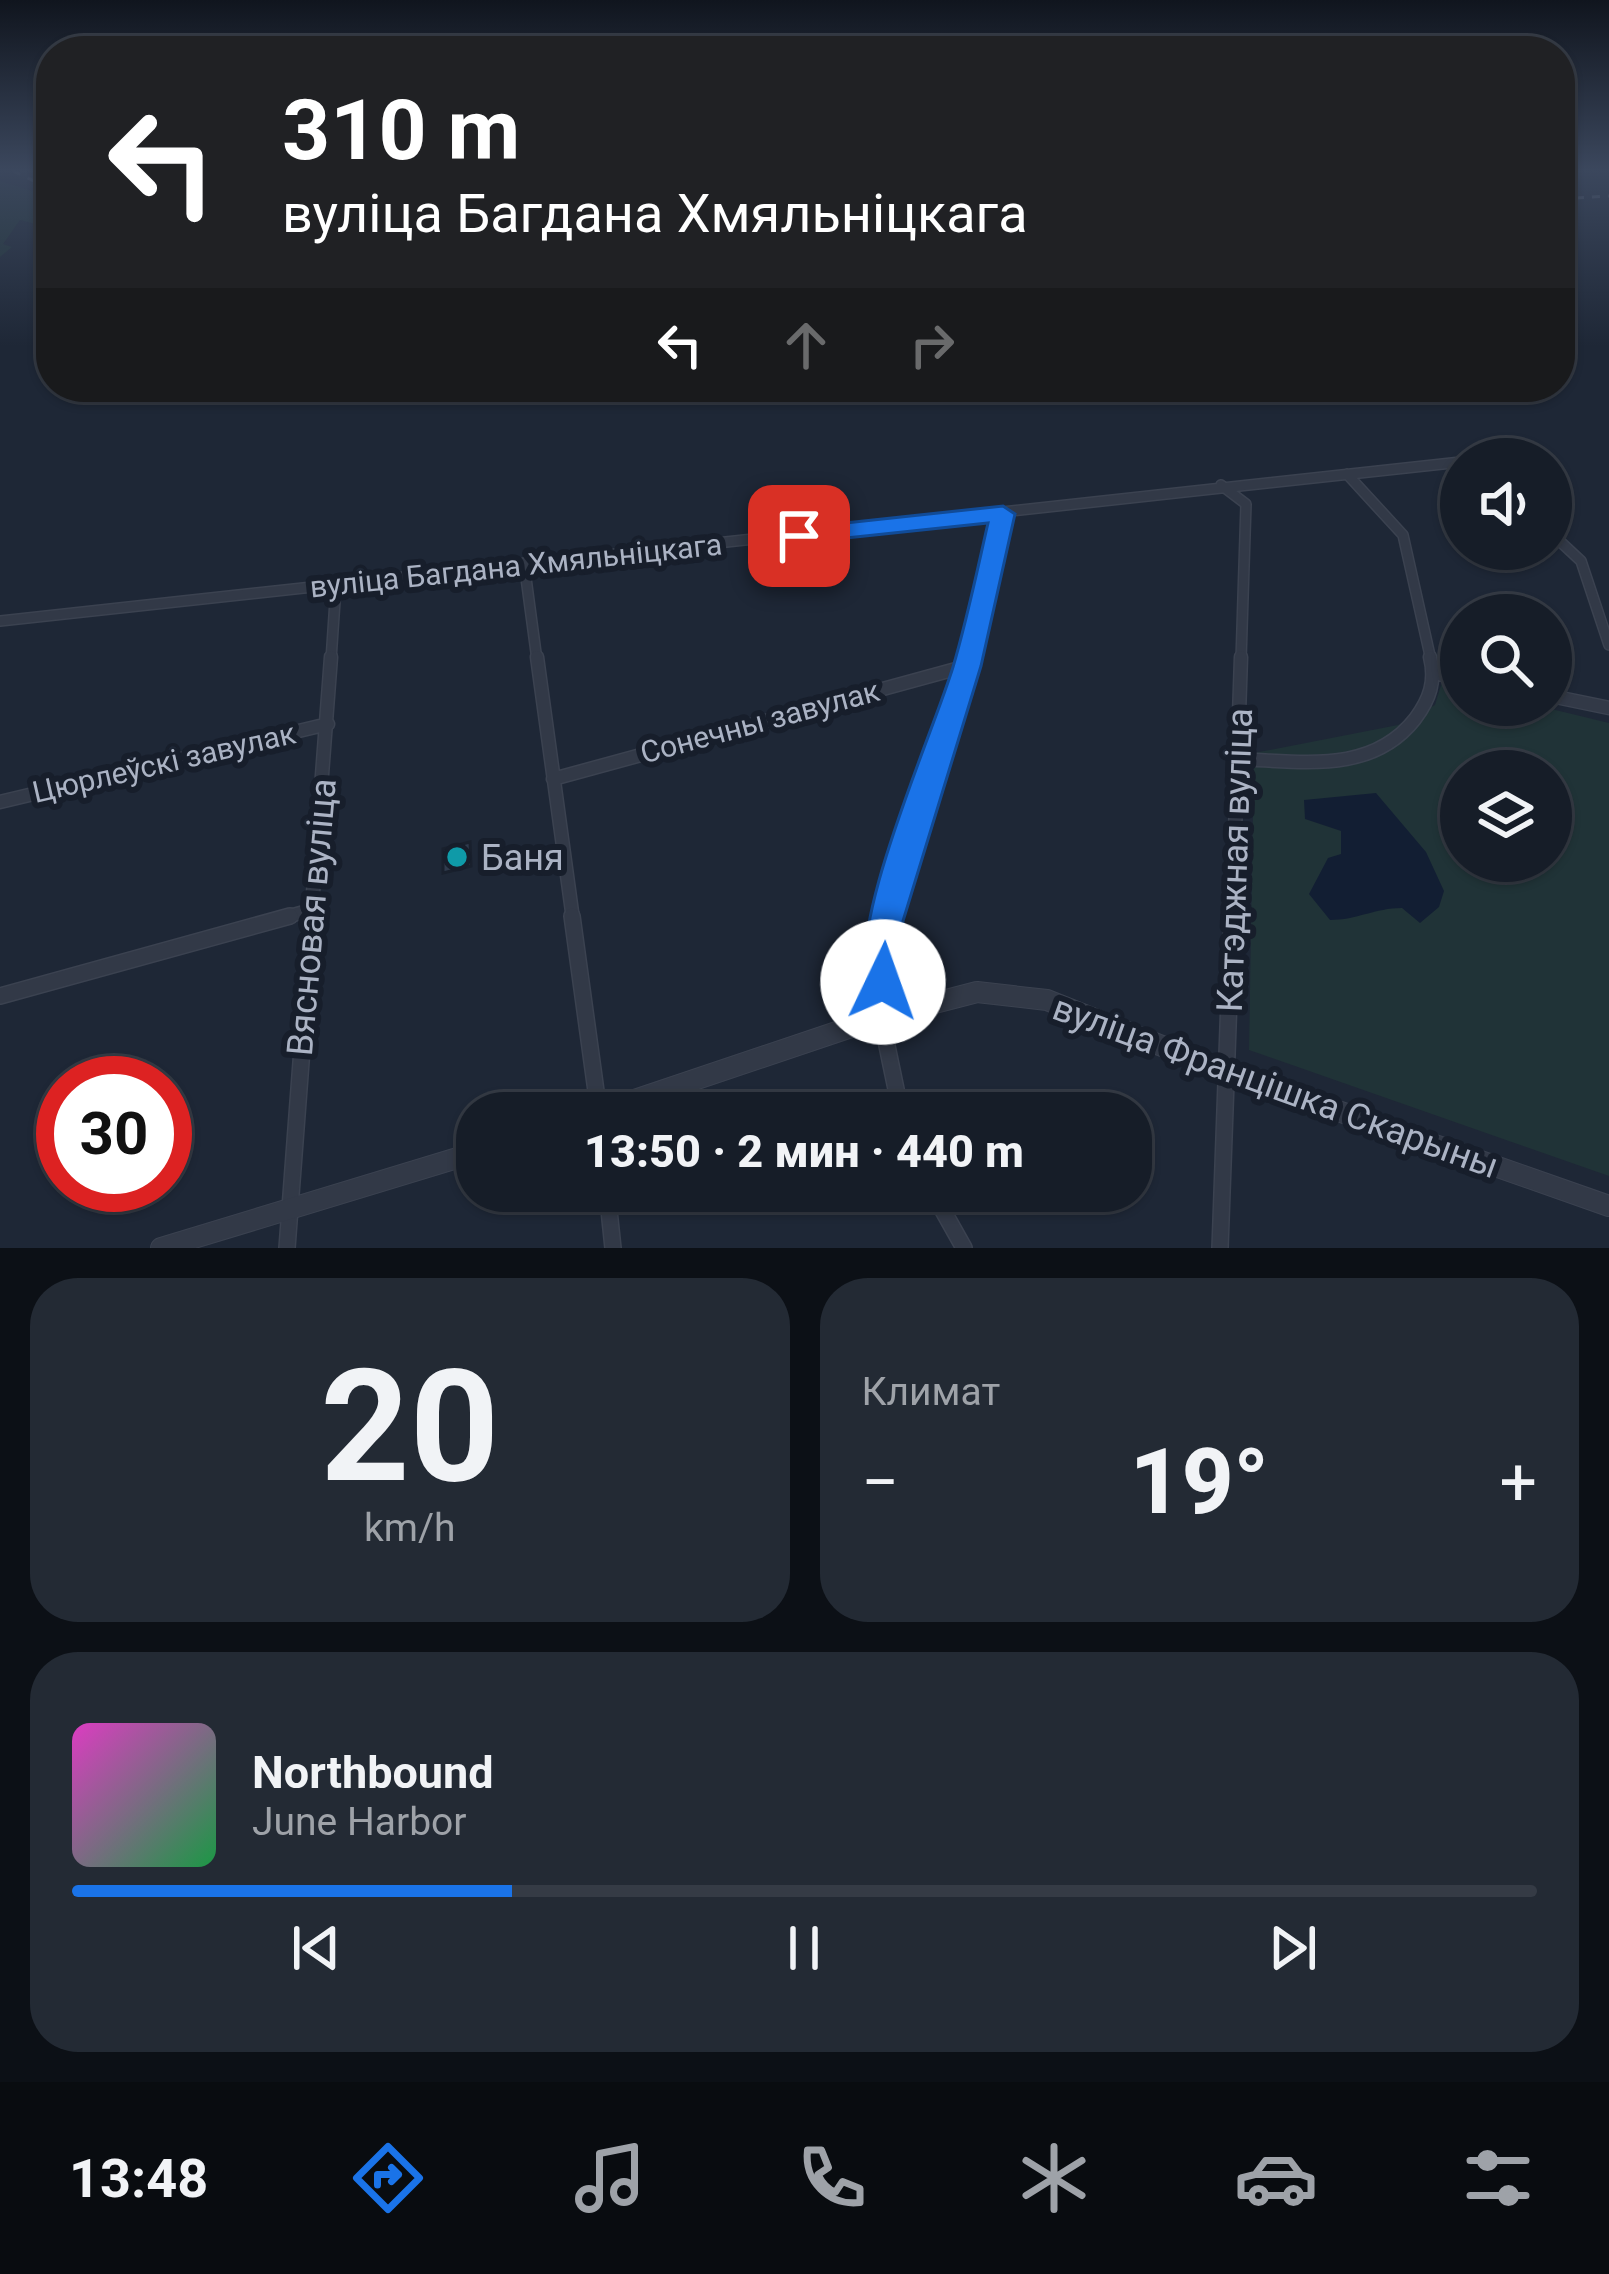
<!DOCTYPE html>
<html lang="ru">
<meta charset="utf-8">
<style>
body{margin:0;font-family:Roboto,sans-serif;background:#232a34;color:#f1f3f6;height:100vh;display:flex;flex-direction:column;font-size:45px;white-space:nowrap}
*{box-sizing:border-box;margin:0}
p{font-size:39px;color:#9ea2a8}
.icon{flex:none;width:66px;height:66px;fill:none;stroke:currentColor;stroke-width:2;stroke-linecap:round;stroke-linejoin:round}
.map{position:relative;height:1248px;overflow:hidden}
.sheet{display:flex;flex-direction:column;gap:30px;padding:30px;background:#0c1016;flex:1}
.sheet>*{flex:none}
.guide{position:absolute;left:36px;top:36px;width:1539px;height:366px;border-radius:48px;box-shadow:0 3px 9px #0004,0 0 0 3px #353b45;background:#202124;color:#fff;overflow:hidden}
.fabs{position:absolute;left:1440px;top:438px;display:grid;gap:24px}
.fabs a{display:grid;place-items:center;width:132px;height:132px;border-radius:50%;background:#161d28;box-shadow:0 3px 9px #0004,0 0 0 3px #353b45;font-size:60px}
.speed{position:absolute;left:36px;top:1056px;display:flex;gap:24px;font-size:60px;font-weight:700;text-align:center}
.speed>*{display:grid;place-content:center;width:156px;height:156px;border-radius:50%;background:#161d28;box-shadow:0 3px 9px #0004,0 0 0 3px #353b45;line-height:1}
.speed .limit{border:18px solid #d22;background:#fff;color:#111}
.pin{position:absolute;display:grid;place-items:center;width:102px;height:102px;color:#fff;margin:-51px;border-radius:24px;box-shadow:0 6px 18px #0006}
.me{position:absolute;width:132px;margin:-66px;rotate:3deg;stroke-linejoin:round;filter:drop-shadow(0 0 9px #0008)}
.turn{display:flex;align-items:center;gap:42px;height:252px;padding:0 48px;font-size:54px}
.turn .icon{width:156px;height:156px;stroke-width:2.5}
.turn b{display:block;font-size:84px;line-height:102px}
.lanes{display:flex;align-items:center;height:114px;padding:0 48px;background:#0003;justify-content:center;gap:60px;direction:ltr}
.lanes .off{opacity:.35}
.big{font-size:90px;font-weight:800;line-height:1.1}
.sheet .card{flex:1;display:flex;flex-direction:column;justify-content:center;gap:18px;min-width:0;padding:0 42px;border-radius:48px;background:#232a34}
.sheet .dial{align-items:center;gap:0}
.dial b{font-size:156px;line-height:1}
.song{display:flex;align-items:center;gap:36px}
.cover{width:144px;height:144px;border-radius:18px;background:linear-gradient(135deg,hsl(310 70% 55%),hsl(140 70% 35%))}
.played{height:12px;border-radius:6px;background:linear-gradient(90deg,#1a73e8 30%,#353b45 30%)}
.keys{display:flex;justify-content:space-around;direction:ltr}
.heat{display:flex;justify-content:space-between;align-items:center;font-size:66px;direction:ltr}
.sheet .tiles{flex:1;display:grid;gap:30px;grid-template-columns:1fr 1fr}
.card:last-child{grid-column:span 2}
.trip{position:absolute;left:456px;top:1092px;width:696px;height:120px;border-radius:48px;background:#161d28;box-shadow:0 3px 9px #0004,0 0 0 3px #353b45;font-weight:800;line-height:120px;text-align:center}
.menu{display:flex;height:192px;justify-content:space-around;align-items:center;background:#090c10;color:#9ea2a8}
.menu .icon{width:84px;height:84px}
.menu .selected{color:#1a73e8}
.menu b{font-size:54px;color:#f1f3f6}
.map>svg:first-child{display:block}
.green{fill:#203337;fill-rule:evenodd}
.water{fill:#121e33}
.building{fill:#303b4d;stroke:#19202d;stroke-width:3}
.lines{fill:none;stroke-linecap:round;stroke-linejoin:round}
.minor-far2-casing{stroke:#3b4250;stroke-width:12}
.minor-far1-casing{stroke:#3b4250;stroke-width:15}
.minor-casing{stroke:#3b4250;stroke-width:18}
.tertiary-casing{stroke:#3b4250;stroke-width:22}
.minor-far2{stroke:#323947;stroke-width:9}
.minor-far1{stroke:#323947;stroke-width:12}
.minor{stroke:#323947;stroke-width:15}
.tertiary{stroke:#323947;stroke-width:20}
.rail{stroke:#535d6e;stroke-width:3;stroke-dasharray:8 8;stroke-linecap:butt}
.route{fill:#1a73e8;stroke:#114b97;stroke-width:3}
.culture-dot{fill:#0f9aa8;stroke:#171e2b;stroke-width:4.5}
.labels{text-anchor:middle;stroke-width:12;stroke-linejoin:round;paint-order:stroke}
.street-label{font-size:30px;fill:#abb3c4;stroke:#171e2b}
.near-poi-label{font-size:36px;fill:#abb3c4;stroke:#171e2b;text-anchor:start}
.near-street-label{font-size:36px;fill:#abb3c4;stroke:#171e2b}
</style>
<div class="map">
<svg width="1609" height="1248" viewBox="0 0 1609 1248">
<rect width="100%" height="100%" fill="#1e2736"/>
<path class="green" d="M0,181l51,16v31l-31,-8 -17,24 9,3 -12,10z
M1442,682l19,5v18h74l74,18v453l-360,-126 5,-297 144,-28 37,-20zM1461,771h90v90h-90z"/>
<path class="water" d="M1376,793l50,59 18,39 -5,16 -19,16 -18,-15c-27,0 -45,12 -72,12l-21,-26 19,-36 13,-4v-23l-36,-12 -1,-19z"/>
<path class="building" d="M470,842l1,24 -28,7v-24z"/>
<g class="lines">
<defs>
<path id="minor-far2" d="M1347,474l56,61 28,125
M1221,485l25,19 -5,156
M1551,533l30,28 28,84
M524,563l13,97
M0,621l1461,-159
M331,660l5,-74
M968,660l35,-146"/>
<path id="minor-far1" d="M537,657l36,262
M1434,673l27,6
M1551,696l58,12
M1237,759c64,2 134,16 178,-40 15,-20 21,-38 15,-62
M553,779l414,-113
M0,802l328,-78
M279,919l32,-9
M311,919l20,-262
M886,919l83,-262
M1232,919l9,-262"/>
<path id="minor" d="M572,916l27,197
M887,916l-6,101 20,96
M0,996l290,-80
M607,1191l6,57
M932,1191l32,57
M287,1248l25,-332
M1220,1248l12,-332"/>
<path id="tertiary" d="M596,1113l285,-96 96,-25 70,8 180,72 382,134
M161,1248l316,-96"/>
</defs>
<use href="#minor-far2" class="minor-far2-casing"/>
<use href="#minor-far1" class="minor-far1-casing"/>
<use href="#minor" class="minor-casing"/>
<use href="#tertiary" class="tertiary-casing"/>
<use href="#minor-far2" class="minor-far2"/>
<use href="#minor-far1" class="minor-far1"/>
<use href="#minor" class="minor"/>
<use href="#tertiary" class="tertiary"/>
<path class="rail" d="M13,171l38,18
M1560,199l49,-3"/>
</g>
<linearGradient id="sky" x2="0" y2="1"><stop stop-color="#10151e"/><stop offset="0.49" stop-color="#3b475d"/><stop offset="1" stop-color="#3b475d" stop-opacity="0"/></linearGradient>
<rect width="1609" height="346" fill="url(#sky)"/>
<path class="route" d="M1003,506l12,8 -34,152 -78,255 -1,61 -6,14 -13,5 -14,-5c-26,-64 62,-257 84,-329 14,-47 24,-96 35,-144l-189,20 -12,-7 12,-8z"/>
<circle class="culture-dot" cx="457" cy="857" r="12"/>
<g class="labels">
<g class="street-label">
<text transform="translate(516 566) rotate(-6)" y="10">вуліца Багдана Хмяльніцкага</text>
<text transform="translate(760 722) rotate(-15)" y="10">Сонечны завулак</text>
<text transform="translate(164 763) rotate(-13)" y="10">Цюрлеўскі завулак</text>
</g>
<g class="near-poi-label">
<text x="481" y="870">Баня</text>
</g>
<g class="near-street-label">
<text transform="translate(1234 860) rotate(-88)" y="13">Катэджная вуліца</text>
<text transform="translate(311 917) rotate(-85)" y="13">Вясновая вуліца</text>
<text transform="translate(1276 1086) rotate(20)" y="13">вуліца Францішка Скарыны</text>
</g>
</g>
</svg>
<div class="fabs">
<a><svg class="icon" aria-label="sound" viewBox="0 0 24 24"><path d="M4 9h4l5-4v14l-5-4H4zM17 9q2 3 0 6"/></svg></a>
<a><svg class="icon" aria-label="search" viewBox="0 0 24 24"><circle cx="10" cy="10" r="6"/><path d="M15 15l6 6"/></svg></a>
<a><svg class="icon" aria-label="layers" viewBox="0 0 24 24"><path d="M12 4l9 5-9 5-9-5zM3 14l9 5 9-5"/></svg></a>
</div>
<div class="speed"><div class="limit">30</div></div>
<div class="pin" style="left:799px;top:536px;background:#d93025"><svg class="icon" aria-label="arrive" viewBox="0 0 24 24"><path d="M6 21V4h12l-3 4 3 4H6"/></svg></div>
<svg class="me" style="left:883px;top:982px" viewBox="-20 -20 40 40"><circle r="19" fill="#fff"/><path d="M0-13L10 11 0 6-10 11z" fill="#1a73e8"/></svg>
<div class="trip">13:50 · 2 мин · 440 m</div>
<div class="guide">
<div class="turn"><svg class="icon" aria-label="left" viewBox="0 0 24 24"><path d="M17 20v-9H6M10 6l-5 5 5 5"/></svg><div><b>310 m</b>вуліца Багдана Хмяльніцкага</div></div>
<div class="lanes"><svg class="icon" aria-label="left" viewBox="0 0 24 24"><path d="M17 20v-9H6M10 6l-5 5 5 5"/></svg><svg class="icon off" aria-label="ahead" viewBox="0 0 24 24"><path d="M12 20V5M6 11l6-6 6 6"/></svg><svg class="icon off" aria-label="right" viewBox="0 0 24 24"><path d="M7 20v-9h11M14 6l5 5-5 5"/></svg></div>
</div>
</div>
<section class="sheet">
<div class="tiles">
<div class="card dial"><b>20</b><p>km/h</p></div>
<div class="card"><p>Климат</p>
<div class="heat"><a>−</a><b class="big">19°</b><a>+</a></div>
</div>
<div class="card">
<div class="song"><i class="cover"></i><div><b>Northbound</b><p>June Harbor</p></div></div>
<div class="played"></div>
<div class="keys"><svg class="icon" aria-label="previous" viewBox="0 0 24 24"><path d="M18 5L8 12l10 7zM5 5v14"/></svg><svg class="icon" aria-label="pause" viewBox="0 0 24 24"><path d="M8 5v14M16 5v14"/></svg><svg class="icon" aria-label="next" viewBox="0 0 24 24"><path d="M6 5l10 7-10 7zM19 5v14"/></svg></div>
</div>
</div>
</section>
<nav class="menu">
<b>13:48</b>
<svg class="icon selected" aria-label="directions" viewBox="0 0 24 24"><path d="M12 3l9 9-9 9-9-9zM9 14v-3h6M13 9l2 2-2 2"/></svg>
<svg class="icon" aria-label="music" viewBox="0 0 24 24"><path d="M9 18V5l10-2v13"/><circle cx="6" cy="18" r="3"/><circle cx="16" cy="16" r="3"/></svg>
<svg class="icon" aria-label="phone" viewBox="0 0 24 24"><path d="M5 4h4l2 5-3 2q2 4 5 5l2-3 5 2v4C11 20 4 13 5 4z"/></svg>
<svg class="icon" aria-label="climate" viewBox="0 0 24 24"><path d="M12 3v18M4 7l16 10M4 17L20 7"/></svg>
<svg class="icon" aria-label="car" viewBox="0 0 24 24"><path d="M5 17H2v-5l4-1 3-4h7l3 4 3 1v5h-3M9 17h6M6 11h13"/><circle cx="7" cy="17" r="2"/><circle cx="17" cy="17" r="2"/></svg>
<svg class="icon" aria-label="filters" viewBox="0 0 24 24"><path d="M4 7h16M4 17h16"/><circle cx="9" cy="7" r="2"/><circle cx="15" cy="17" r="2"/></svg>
</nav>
